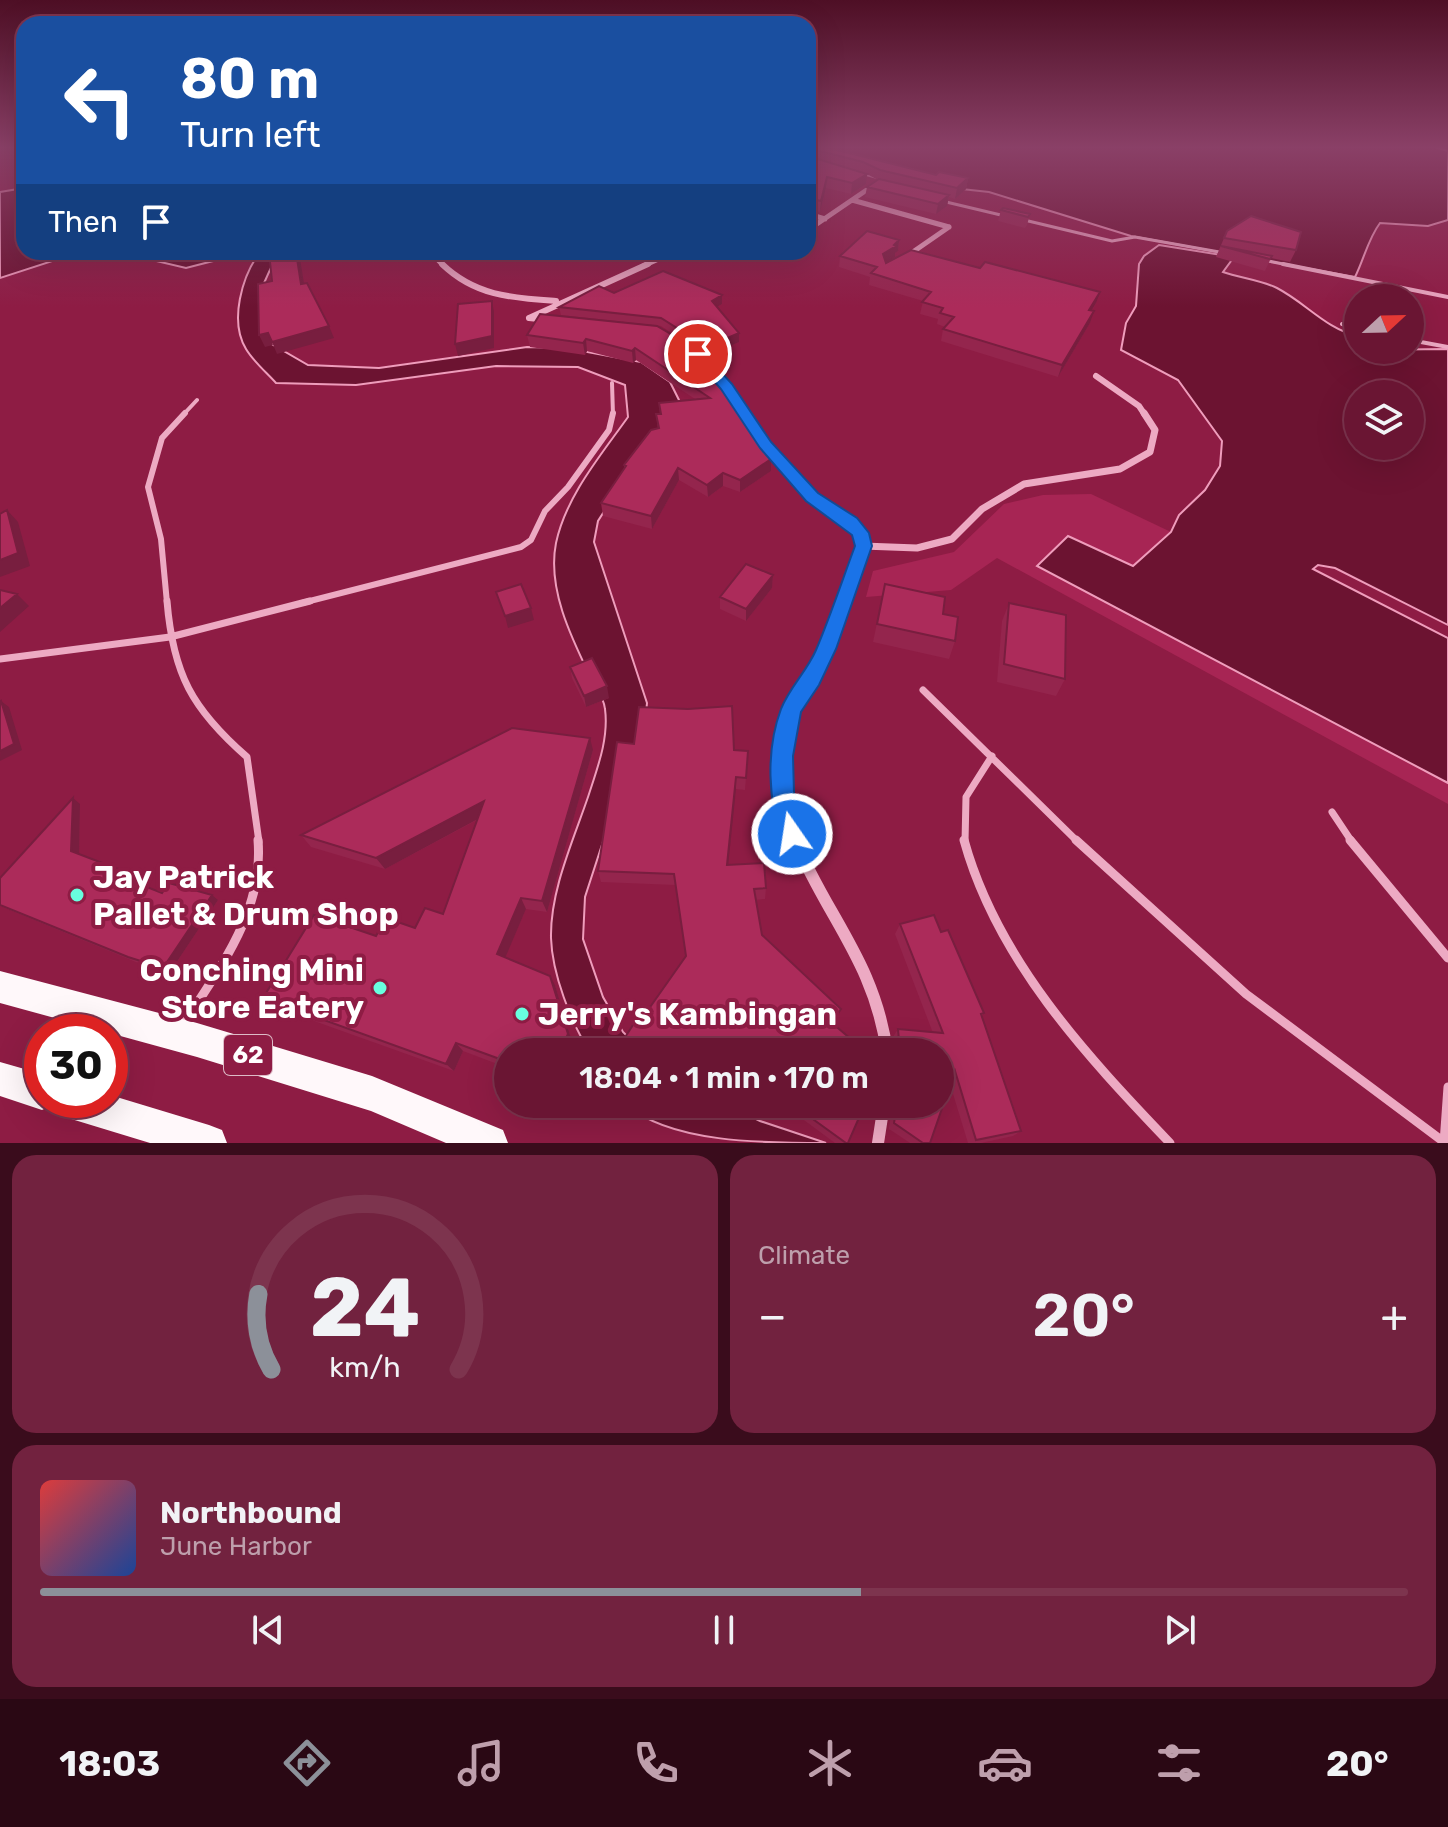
<!DOCTYPE html>
<meta charset="utf-8">
<style>
body{margin:0;font-family:Rubik,sans-serif;background:#72223f;color:#f1f3f6;height:100vh;display:flex;flex-direction:column;font-size:30px;white-space:nowrap}
*{box-sizing:border-box;margin:0}
p{font-size:26px;color:#be9fac}
.icon{flex:none;width:44px;height:44px;fill:none;stroke:currentColor;stroke-width:2;stroke-linecap:round;stroke-linejoin:round}
.map{position:relative;height:1143px;overflow:hidden}
.details{display:flex;flex-direction:column;gap:12px;padding:12px;background:#3a0c1c;flex:1}
.details>*{flex:none}
.top-card{position:absolute;left:16px;top:16px;width:800px;height:244px;border-radius:24px;box-shadow:0 8px 32px #0002,0 0 0 2px #7d344e;background:#1a4fa0;color:#fff;overflow:hidden}
.needle{width:52px;rotate:68deg}
.fabs{position:absolute;left:1344px;top:284px;display:grid;gap:16px}
.fabs a{display:grid;place-items:center;width:80px;height:80px;border-radius:50%;background:#6a1533;box-shadow:0 8px 32px #0002,0 0 0 2px #7d344e;font-size:40px}
.speed{position:absolute;left:24px;top:1014px;display:flex;gap:16px;font-size:40px;font-weight:700;text-align:center}
.speed>*{display:grid;place-content:center;width:104px;height:104px;border-radius:50%;background:#6a1533;box-shadow:0 8px 32px #0002,0 0 0 2px #7d344e;line-height:1}
.speed .limit{border:12px solid #d22;background:#fff;color:#111}
.pin{position:absolute;display:grid;place-items:center;width:68px;height:68px;color:#fff;margin:-34px;border:4px solid #fff;border-radius:50%;box-shadow:0 2px 8px #0007}
.me{position:absolute;width:88px;margin:-44px;rotate:347deg;stroke-linejoin:round;filter:drop-shadow(0 0 6px #0008)}
.turn{display:flex;align-items:center;gap:28px;height:168px;padding:0 32px;font-size:36px}
.turn .icon{width:104px;height:104px;stroke-width:2.5}
.turn b{display:block;font-size:56px;line-height:68px}
.then{display:flex;align-items:center;height:76px;padding:0 32px;background:#0003;gap:16px;font-size:30px}
.big{font-size:60px;font-weight:600;line-height:1.1}
.details .card{flex:1;display:flex;flex-direction:column;justify-content:center;gap:12px;min-width:0;padding:0 28px;border-radius:24px;background:#72223f}
.details .dial{align-items:center;gap:0}
.dial svg{height:208px;overflow:visible;fill:none;stroke:#7d344e;stroke-width:7;stroke-linecap:round;text-anchor:middle}
.dial text{fill:#f1f3f6;stroke:none}
.song{display:flex;align-items:center;gap:24px}
.cover{width:96px;height:96px;border-radius:12px;background:linear-gradient(135deg,hsl(0 70% 55%),hsl(220 70% 35%))}
.played{height:8px;border-radius:4px;background:linear-gradient(90deg,#8c9099 60%,#7d344e 60%)}
.keys{display:flex;justify-content:space-around;direction:ltr}
.heat{display:flex;justify-content:space-between;align-items:center;font-size:44px;direction:ltr}
.details .tiles{flex:1;display:grid;gap:12px;grid-template-columns:1fr 1fr}
.card:last-child{grid-column:span 2}
.trip{position:absolute;left:494px;top:1038px;width:460px;height:80px;border-radius:40px;background:#6a1533;box-shadow:0 8px 32px #0002,0 0 0 2px #7d344e;font-weight:600;line-height:80px;text-align:center}
.tabs{display:flex;height:128px;justify-content:space-around;align-items:center;background:#2a0814;color:#be9fac}
.tabs .icon{width:56px;height:56px}
.tabs .current{color:#8c9099}
.tabs b{font-size:36px;color:#f1f3f6}
.map>svg:first-child{display:block}
.green{fill:#a72554}
.water{fill:#6c1331;stroke:#ef9dbc;stroke-width:2;fill-rule:evenodd}
.lines{fill:none;stroke-linecap:round;stroke-linejoin:round}
.service-far4{stroke:#edaac3;stroke-width:3}
.service-far3{stroke:#edaac3;stroke-width:4}
.service-far2{stroke:#edaac3;stroke-width:6}
.service-far1{stroke:#edaac3;stroke-width:7}
.service{stroke:#edaac3;stroke-width:9}
.minor-far4{stroke:#edaac3;stroke-width:5}
.minor-far3{stroke:#edaac3;stroke-width:6}
.minor-far2{stroke:#edaac3;stroke-width:7}
.minor-far1{stroke:#edaac3;stroke-width:9}
.minor{stroke:#edaac3;stroke-width:12}
.trunk{fill:#fff8fa;fill-rule:evenodd}
.wall{fill:#94254d}
.shaded-wall{fill:#781e3f}
.building{fill:#ac2b5a;stroke:#781e3f;stroke-width:2}
.route{fill:#1a73e8;stroke:#114b97;stroke-width:2}
.poi-dot{fill:#68fedf;stroke:#8e1c44;stroke-width:3}
.labels{text-anchor:middle;stroke-width:8;stroke-linejoin:round;paint-order:stroke}
.shield{fill:#8e1c44;stroke:#ddbbc7;stroke-width:2}
.shield-label{font-size:24px;font-weight:bold;fill:#fff}
.near-poi-label{font-size:32px;font-weight:bold;fill:#fff;stroke:#8e1c44;text-anchor:start}
</style>
<div class="map">
<svg width="1448" height="1143" viewBox="0 0 1448 1143">
<rect width="100%" height="100%" fill="#8e1c44"/>
<path class="green" d="M1091,494l80,38 -38,34 -65,-30 -31,30 411,217v21l-451,-246 -46,32 -85,7 7,-26 81,-19 50,-48 39,-9z"/>
<path class="water" d="M808,147h627l13,4v69l-20,6 -48,-3c-12,16 -16,36 -25,54l-224,-41 -142,-44 -101,-11 -55,-15z
M24,188v64h56l-80,26v-86z
M1159,245l75,12 -11,15c17,6 38,8 54,16 29,15 49,41 81,48v14l90,-1v276l-113,-57 -17,-3 -5,4 135,69v145l-411,-217 31,-30 65,30 38,-34 8,-17 26,-25 15,-24 2,-25 -44,-61 -57,-30 5,-27 10,-17 3,-42 5,-8zM1358,394h52v52h-52z
M118,252h102l-7,9 -27,7z
M260,252h18l-18,40 1,36 9,15 38,22 71,3 148,-21 39,1 75,14 29,20 9,18 -2,15 -56,70 -23,36 -4,21 53,161 -4,38 -32,76 -26,80 -2,42 20,58 20,35 20,20h-53c-19,-29 -38,-79 -39,-114 -1,-47 22,-97 37,-141 9,-28 21,-58 17,-88 -1,-12 -10,-23 -15,-33 -19,-39 -43,-88 -34,-133 10,-47 45,-88 72,-126l-3,-32 -47,-18 -82,-1 -140,19 -80,-2c-10,-11 -23,-22 -30,-34 -17,-28 -4,-73 14,-97z
M626,1104h100l34,17 66,22c-63,0 -157,0 -200,-39z"/>
<g class="lines">
<path class="service-far4" d="M942,201l63,15
M1020,219l92,22 23,-4 90,16
M1263,260l30,6"/>
<path class="service-far3" d="M1283,264l165,33
M1342,324l16,4
M1410,340l38,7
M612,383l1,32
M183,415l14,-15"/>
<path class="service-far2" d="M167,603l-6,-64 -13,-52 14,-49 23,-25
M302,603l219,-56 10,-7 14,-29 23,-24 41,-57 4,-17"/>
<path class="service-far1" d="M167,601c6,73 25,108 80,156l12,85
M0,659l170,-22 140,-36
M923,690l155,152
M1332,812l20,30
M965,842l1,-45 26,-41"/>
<path class="service" d="M964,840c33,120 122,215 206,303
M1076,840l170,154 198,148
M1350,840l98,118
M183,1025c37,-58 81,-113 75,-185
M1444,1143l4,-56"/>
<path class="minor-far4" d="M852,200l97,27
M808,214l17,5
M808,230l66,-45
M430,252l14,14
M907,256l42,-29
M643,266l31,-14"/>
<path class="minor-far3" d="M442,264c33,32 70,34 114,37
M529,318l19,2
M529,318l119,-54
M689,348l23,20 32,47
M1096,376l43,30 6,9"/>
<path class="minor-far2" d="M743,413c20,32 46,67 77,88 14,10 42,24 43,44 0,8 -18,47 -21,58
M863,546l54,2 35,-9 30,-30 42,-25 96,-15 30,-17 5,-22 -11,-17"/>
<path class="minor-far1" d="M796,842l-12,-46 2,-64 8,-27 28,-48 20,-56"/>
<path class="minor" d="M795,840c32,77 80,123 92,212
M878,1143l6,-39"/>
<path class="trunk" d="M0,971l197,52 175,53 131,54 5,13h-62l-75,-32 -174,-54 -197,-54z
M0,1062l42,12v26h68v-5l99,30 13,5 5,13h-77l-82,-25 -13,-5 -3,-8 -10,5 -42,-14z"/>
</g>
<path class="wall" d="M808,147l128,28 32,3 -2,11 -11,10 -6,-2 -2,9 -11,8 -71,-17 2,-10 11,-7 -11,-6 -1,10 -15,10 -25,-6 -6,24 -12,-3z
M1001,210l29,4 -3,11 -2,3 -27,-7z
M1227,231l69,19 -6,12 -19,-4 -6,13 -49,-14z
M899,240l-1,11 -3,2v4l-10,6 211,40 -4,8 -2,12 -32,54 -117,-36 2,-12 2,-2 -8,-3 1,-5 -18,-5 3,-13 -54,-16 1,-8 -31,-10 1,-11z
M614,293l108,11 -5,3 22,35 -32,14 -46,-30 -100,-11 -2,-8z
M540,314l156,47 75,110 -31,21 -17,-6 -15,11 -29,-17 -27,49 -49,-13 -2,-13 23,-34v-4l34,-36 -2,-15h4l-1,-11 36,-4 -59,-39 -3,3 -46,-12 -2,4 -55,-8 -3,-12z
M773,575l-1,13 -26,33 -26,-12v-12z
M885,584l58,30 12,27 -6,18 -76,-17z
M1009,603l56,76 -9,17 -59,-14 5,-61z
M570,667l39,31 -23,9 -14,-29z
M634,744l114,7 -3,39 -9,-1 -8,76 38,23 -1,11 -10,1 7,35 79,74 -3,8 -5,7 33,28h-239l-2,-2 -3,-8 26,-32 38,-54 -11,-71 -74,-3 -3,-11z
M593,750l-46,162 -21,-3 -21,48 50,28 17,57 -4,10h-60v16l-45,-17 -9,20 -179,-64 -12,-9 113,-62 39,-8 28,-14 34,-94 -92,49 -74,-22 -10,-12z
M80,804l-1,50 46,20 -3,3 40,16 56,7 -48,72 -34,-10 -136,-56v-28z
M900,924l41,8 43,81 -2,3 39,115 -8,5 -32,7h-13l-18,-59 -20,59h-20l-21,-14 3,-25h48v-52h-46l-1,-15 5,-8 35,4 -38,-99z
M774,1104h105l-2,7 -4,6 -10,-7 -15,33h-13l-46,-34 -3,5z"/>
<path class="shaded-wall" d="M867,174l-1,10 -15,10 1,-11z
M827,177l-1,11 -6,24 1,-11z
M968,178l-2,11 -11,10 2,-11z
M949,195l-2,11 -11,8 2,-10z
M899,240l-1,11 -3,2v4l-14,9 2,-12z
M296,252h3l7,44 -5,-12z
M1100,292l-4,11 -11,19 4,-12z
M722,295v9l-10,6v-9z
M492,301l2,11v36l-36,8 -3,-12z
M1094,311l-4,12 -32,54 4,-12z
M329,326l5,12 -57,16 -5,-12z
M268,333l5,12 -8,2 -6,-12z
M739,333v9l-32,14v-9z
M586,339l1,12 -2,4 -2,-12z
M635,348l1,12 -3,3 -1,-12z
M696,349v12l-8,-9z
M771,459v12l-31,21v-12z
M678,468l1,12 -27,49 -1,-13z
M723,473v13l-15,11 -1,-12z
M7,510l11,12 12,44 -30,11v-17z
M773,575l-1,13 -26,33v-12z
M17,594l12,12 -29,26v-24z
M531,608l3,12 -26,8 -3,-12z
M607,686l2,12 -23,9 -2,-11z
M1,701l8,6 13,43 -22,11z
M590,738l3,12 -46,162 -5,-11z
M736,777v12l-9,87v-11z
M73,798l7,6 -1,53 -8,-6z
M484,801l5,12 -104,56 -9,-11z
M118,869l7,5 -4,5 -7,-5z
M212,895l6,5 -48,72 -7,-4z
M521,898l5,11 -23,54 -6,-9z
M550,976l5,9 17,57 -4,10h-8z
M841,1009l-3,8 -10,13 3,-8z
M456,1043l7,8 -9,20 -8,-7z"/>
<path class="building" d="M825,147l111,28 3,-3 29,6 -11,10 -77,-18 -17,-8 -55,-14z
M808,156l59,18 -15,9 -25,-6 -6,24 -13,-3z
M879,179l70,16 -11,9 -71,-17z
M1003,208l27,6 -2,3 -27,-7z
M1251,216l50,16 -5,18 -72,-12 3,-7z
M867,231l32,9 -5,5 2,1 -13,8 3,9 25,-13 69,18 5,-6 115,30 -11,18 5,1 -32,54 -119,-36 11,-12 -14,-4 3,-5 -21,-6 9,-10 -60,-19 6,-6 -37,-11z
M1221,246l51,10 -2,3z
M273,252h23l5,32 6,-1 22,43 -57,16 -4,-9 -9,2 -1,-51 14,-3 -2,-19z
M663,271l59,24 -10,6 27,32 -32,14 -46,-29 -102,-11 40,-21 15,7z
M492,301v35l-37,8 3,-40z
M540,314l117,12 39,23 -8,3 47,52 36,55 -31,21 -17,-7 -16,12 -29,-17 -27,48 -50,-13 25,-37 -2,-1 27,-35 8,-2 -3,-14h5l-2,-11 51,-5 -75,-50 -3,3 -46,-12 -3,4 -56,-8z
M7,510l11,43 -18,7v-46z
M746,564l27,11 -27,34 -26,-12z
M521,584l10,24 -26,8 -9,-24z
M885,584l60,13 -2,17 15,3 -3,24 -78,-17z
M0,590l17,4 -17,14z
M1009,603l57,12 -1,64 -61,-15z
M592,658l15,28 -23,10 -14,-29z
M1,701l13,43 -14,7v-49z
M732,706l2,44 14,1 -2,27 -10,-1 -9,88 37,-2 2,25 -12,1 8,46 79,74 -10,13 35,30h-232l-12,-10 22,-34 4,2 38,-54 -12,-82 -76,-3 19,-129 17,2 5,-37 49,2z
M512,728l78,10 -48,163 -21,-3 -24,56 53,22 18,58 -8,18h-52v10l-52,-19 -10,21 -183,-66 51,-83 62,21 10,-18 29,10 10,-20 18,6 41,-113 -108,57 -75,-23z
M73,798l-2,53 47,18 -4,5 48,19 7,-10 43,12 -49,73 -35,-11 -128,-52v-27z
M934,915l7,17 7,-2 36,83 -3,1 40,117 -45,9 -21,-69 -25,72h-7l-29,-20 3,-19h43v-52h-40l-2,-23 45,4 -43,-109z
M792,1104h73l-17,39h-2z
M867,1104h12l-2,7z"/>
<linearGradient id="sky" x2="0" y2="1"><stop stop-color="#4e0f25"/><stop offset="0.48" stop-color="#8a4067"/><stop offset="1" stop-color="#8a4067" stop-opacity="0"/></linearGradient>
<rect width="1448" height="307" fill="url(#sky)"/>
<path class="route" d="M693,351h9l30,33 39,58 47,51 39,25 12,15 3,13 -36,103 -17,36 -18,27 -8,44 1,37 10,41 -3,8 -9,4 -8,-4c-17,-39 -18,-93 -3,-133 8,-21 26,-38 35,-59 14,-33 26,-69 39,-104l-3,-11 -46,-34 -46,-53 -39,-59 -30,-35z"/>
<g class="poi-dot">
<circle cx="77" cy="895" r="8"/>
<circle cx="380" cy="988" r="8"/>
<circle cx="522" cy="1014" r="8"/>
</g>
<g class="labels">
<rect class="shield" x="224" y="1035" width="48" height="40" rx="6"/>
<g class="shield-label">
<text x="248" y="1063">62</text>
</g>
<g class="near-poi-label">
<text x="93" y="888">Jay Patrick<tspan x="93" dy="37">Pallet &amp; Drum Shop</tspan></text>
<text x="364" y="981" text-anchor="end">Conching Mini<tspan x="364" dy="37">Store Eatery</tspan></text>
<text x="538" y="1025">Jerry's Kambingan</text>
</g>
</g>
</svg>
<div class="fabs">
<a><svg class="needle" viewBox="-14 -14 28 28"><path d="M0-13l5 13h-10z" fill="#e53935"/><path d="M0 13l5-13h-10z" fill="#be9fac"/></svg></a>
<a><svg class="icon" aria-label="layers" viewBox="0 0 24 24"><path d="M12 4l9 5-9 5-9-5zM3 14l9 5 9-5"/></svg></a>
</div>
<div class="speed"><div class="limit">30</div></div>
<div class="pin" style="left:698px;top:354px;background:#d93025"><svg class="icon" aria-label="arrive" viewBox="0 0 24 24"><path d="M6 21V4h12l-3 4 3 4H6"/></svg></div>
<svg class="me" style="left:792px;top:834px" viewBox="-20 -20 40 40"><circle r="17" fill="#1a73e8" stroke="#fff" stroke-width="3"/><path d="M0-11L8 9 0 5-8 9z" fill="#fff"/></svg>
<div class="trip">18:04 · 1 min · 170 m</div>
<div class="top-card">
<div class="turn"><svg class="icon" aria-label="left" viewBox="0 0 24 24"><path d="M17 20v-9H6M10 6l-5 5 5 5"/></svg><div><b>80 m</b>Turn left</div></div>
<div class="then">Then<svg class="icon" aria-label="arrive" viewBox="0 0 24 24"><path d="M6 21V4h12l-3 4 3 4H6"/></svg></div>
</div>
</div>
<section class="details">
<div class="tiles">
<div class="card dial"><svg viewBox="0 0 100 80">
<path d="M14 69A42 42 0 1 1 86 69"/>
<path d="M14 69A42 42 0 0 1 9 40" stroke="#8c9099"/>
<text x="50" y="56" font-size="32" font-weight="700">24</text>
<text x="50" y="72" font-size="11">km/h</text>
</svg></div>
<div class="card"><p>Climate</p>
<div class="heat"><a>−</a><b class="big">20°</b><a>+</a></div>
</div>
<div class="card">
<div class="song"><i class="cover"></i><div><b>Northbound</b><p>June Harbor</p></div></div>
<div class="played"></div>
<div class="keys"><svg class="icon" aria-label="previous" viewBox="0 0 24 24"><path d="M18 5L8 12l10 7zM5 5v14"/></svg><svg class="icon" aria-label="pause" viewBox="0 0 24 24"><path d="M8 5v14M16 5v14"/></svg><svg class="icon" aria-label="next" viewBox="0 0 24 24"><path d="M6 5l10 7-10 7zM19 5v14"/></svg></div>
</div>
</div>
</section>
<nav class="tabs">
<b>18:03</b>
<svg class="icon current" aria-label="directions" viewBox="0 0 24 24"><path d="M12 3l9 9-9 9-9-9zM9 14v-3h6M13 9l2 2-2 2"/></svg>
<svg class="icon" aria-label="music" viewBox="0 0 24 24"><path d="M9 18V5l10-2v13"/><circle cx="6" cy="18" r="3"/><circle cx="16" cy="16" r="3"/></svg>
<svg class="icon" aria-label="phone" viewBox="0 0 24 24"><path d="M5 4h4l2 5-3 2q2 4 5 5l2-3 5 2v4C11 20 4 13 5 4z"/></svg>
<svg class="icon" aria-label="climate" viewBox="0 0 24 24"><path d="M12 3v18M4 7l16 10M4 17L20 7"/></svg>
<svg class="icon" aria-label="car" viewBox="0 0 24 24"><path d="M5 17H2v-5l4-1 3-4h7l3 4 3 1v5h-3M9 17h6M6 11h13"/><circle cx="7" cy="17" r="2"/><circle cx="17" cy="17" r="2"/></svg>
<svg class="icon" aria-label="filters" viewBox="0 0 24 24"><path d="M4 7h16M4 17h16"/><circle cx="9" cy="7" r="2"/><circle cx="15" cy="17" r="2"/></svg>
<b>20°</b>
</nav>
